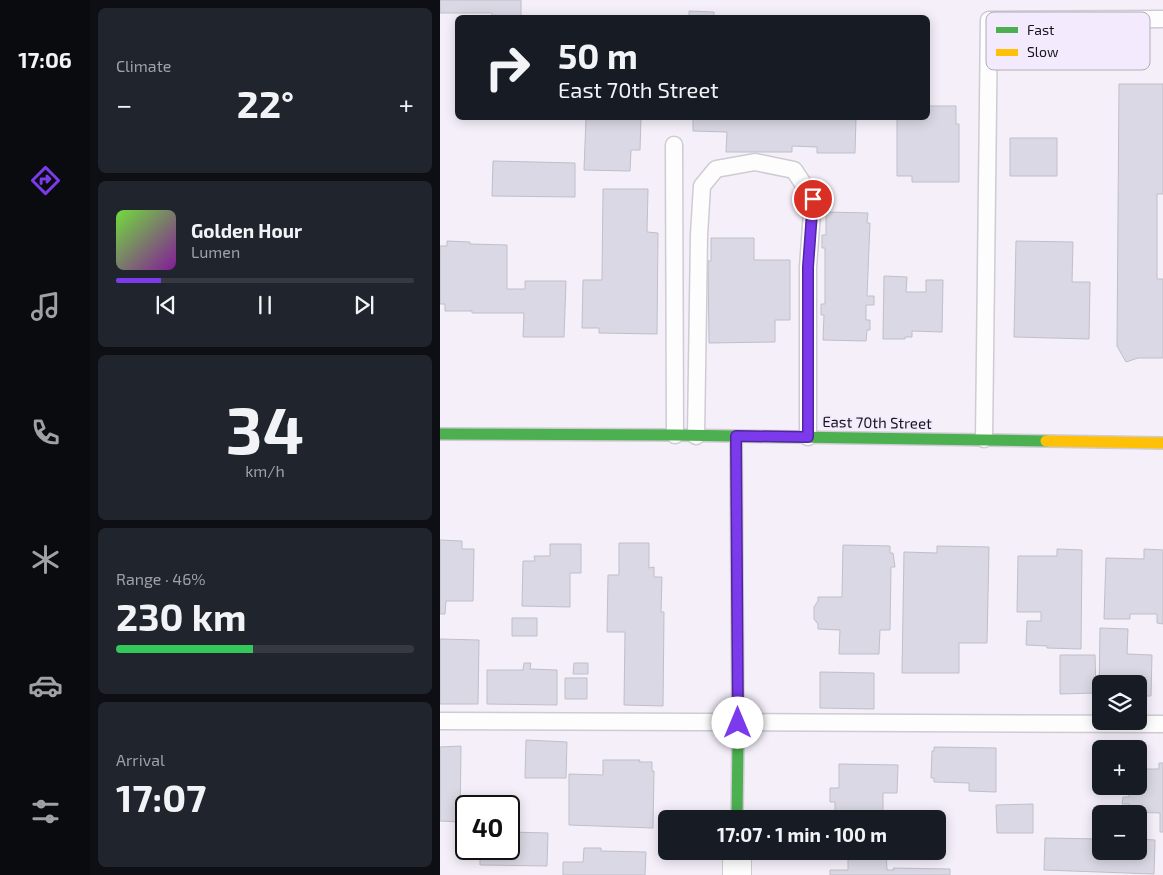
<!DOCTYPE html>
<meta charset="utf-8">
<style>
body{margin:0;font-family:"Exo 2",sans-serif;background:#20242c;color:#f1f3f6;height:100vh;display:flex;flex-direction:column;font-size:19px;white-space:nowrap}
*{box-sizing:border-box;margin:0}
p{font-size:16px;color:#9ea1a6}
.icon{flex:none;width:28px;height:28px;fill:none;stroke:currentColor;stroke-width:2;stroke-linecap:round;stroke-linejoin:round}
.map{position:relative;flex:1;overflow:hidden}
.details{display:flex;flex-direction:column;gap:8px;padding:8px;background:#0d0f14;width:350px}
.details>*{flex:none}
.guide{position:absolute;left:15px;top:15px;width:475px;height:105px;border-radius:8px;box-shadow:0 2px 12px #0003;background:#171b24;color:#f1f3f6;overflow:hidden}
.tools{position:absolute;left:652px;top:675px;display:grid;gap:10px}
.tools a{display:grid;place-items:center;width:55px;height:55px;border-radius:8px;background:#171b24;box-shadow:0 2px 12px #0003;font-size:25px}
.speed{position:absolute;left:15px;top:795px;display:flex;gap:10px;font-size:25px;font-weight:700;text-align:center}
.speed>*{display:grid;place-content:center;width:65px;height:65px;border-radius:50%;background:#171b24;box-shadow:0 2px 12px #0003;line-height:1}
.speed .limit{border:2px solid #111;border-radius:8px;background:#fff;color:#111}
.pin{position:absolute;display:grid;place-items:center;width:42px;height:42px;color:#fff;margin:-21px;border:2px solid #fff;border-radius:50%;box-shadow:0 1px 5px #0007}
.me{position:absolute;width:55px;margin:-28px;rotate:0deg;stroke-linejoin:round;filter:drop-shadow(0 0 4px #0008)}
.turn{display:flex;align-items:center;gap:18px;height:105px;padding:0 20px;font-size:22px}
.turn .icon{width:65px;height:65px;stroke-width:2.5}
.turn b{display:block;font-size:35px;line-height:42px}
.big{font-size:38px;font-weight:700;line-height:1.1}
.details .card{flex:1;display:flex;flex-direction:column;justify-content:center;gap:8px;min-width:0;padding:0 18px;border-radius:8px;background:#20242c}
.details .dial{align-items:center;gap:0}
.dial b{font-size:65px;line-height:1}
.song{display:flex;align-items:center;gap:15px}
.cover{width:60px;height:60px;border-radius:8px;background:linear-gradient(135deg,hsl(100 70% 55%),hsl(290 70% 35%))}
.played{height:5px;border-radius:2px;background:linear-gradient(90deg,#7c3aed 15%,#363941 15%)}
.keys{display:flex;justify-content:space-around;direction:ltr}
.heat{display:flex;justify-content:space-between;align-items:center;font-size:28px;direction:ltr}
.charge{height:8px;border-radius:4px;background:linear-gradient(90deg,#34c759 46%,#363941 0)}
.trip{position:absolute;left:218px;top:810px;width:288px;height:50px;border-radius:8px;background:#171b24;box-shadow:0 2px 12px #0003;font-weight:700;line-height:50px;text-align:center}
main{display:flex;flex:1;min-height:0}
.tab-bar{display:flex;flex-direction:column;width:90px;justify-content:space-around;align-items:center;background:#090b0e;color:#9ea1a6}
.tab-bar .icon{width:35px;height:35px}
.tab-bar .selected{color:#7c3aed}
.tab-bar b{font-size:22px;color:#f1f3f6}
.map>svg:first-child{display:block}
.building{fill:#d9d8e4;stroke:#c0bfc8}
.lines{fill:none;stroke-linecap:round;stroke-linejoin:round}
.lane-casing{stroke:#cfcbd3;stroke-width:19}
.street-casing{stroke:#cfcbd3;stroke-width:30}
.fast-casing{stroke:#cfcbd3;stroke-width:14}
.slow-casing{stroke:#cfcbd3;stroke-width:14}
.lane{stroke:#fdfdfe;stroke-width:16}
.street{stroke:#fdfdfe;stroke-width:28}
.fast{stroke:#4caf50;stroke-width:11}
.slow{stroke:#ffc107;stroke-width:11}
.route-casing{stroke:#51269a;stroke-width:12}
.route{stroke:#7c3aed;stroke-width:9}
.labels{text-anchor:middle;stroke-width:4;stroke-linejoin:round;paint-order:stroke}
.street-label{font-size:15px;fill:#17141b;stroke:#f3ebfd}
.key{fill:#f3ebfd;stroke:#b1aab9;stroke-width:1}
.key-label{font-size:14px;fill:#17141b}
</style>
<main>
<nav class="tab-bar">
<b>17:06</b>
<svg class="icon selected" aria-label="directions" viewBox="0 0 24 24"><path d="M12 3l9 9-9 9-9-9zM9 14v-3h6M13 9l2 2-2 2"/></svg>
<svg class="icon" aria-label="music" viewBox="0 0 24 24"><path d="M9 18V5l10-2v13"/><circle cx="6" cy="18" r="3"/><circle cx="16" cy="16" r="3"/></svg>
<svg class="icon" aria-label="phone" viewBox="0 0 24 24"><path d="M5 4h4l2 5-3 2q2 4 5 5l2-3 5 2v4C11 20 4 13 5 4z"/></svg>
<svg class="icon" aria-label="climate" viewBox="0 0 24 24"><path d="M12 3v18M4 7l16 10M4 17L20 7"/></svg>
<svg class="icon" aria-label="car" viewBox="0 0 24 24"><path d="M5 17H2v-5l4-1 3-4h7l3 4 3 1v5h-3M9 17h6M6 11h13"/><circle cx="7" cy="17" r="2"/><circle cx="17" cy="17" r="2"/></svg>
<svg class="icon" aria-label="filters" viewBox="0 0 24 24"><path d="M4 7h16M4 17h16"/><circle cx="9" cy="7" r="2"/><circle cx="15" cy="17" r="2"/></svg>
</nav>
<section class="details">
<div class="card"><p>Climate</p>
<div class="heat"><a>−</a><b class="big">22°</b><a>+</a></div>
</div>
<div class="card">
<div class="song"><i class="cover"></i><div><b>Golden Hour</b><p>Lumen</p></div></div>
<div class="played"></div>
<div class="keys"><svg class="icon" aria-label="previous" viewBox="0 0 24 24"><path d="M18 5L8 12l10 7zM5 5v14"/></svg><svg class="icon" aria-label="pause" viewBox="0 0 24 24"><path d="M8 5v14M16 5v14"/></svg><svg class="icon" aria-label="next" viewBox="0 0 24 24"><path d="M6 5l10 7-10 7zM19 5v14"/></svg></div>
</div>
<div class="card dial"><b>34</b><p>km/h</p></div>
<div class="card"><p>Range · 46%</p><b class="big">230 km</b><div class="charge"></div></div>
<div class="card"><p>Arrival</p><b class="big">17:07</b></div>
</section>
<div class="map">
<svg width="723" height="875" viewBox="0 0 723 875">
<rect width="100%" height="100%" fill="#f4eff9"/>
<path class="building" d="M0,0h81v16h-29v-3h-52z
M249,11l25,1v6h-25z
M679,84h44v110h-6v85h6v79h-25l-12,4 -9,-16z
M488,106h28v18h3v58h-47v-6h-15v-58h31z
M146,118h55l-1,32h-9l-1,21 -46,-1z
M253,118h163l-1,35h-38v-6l-25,-1v6h-66l1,-20 -34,-1z
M570,138h47v38h-47z
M53,161l82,2v34l-83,-1z
M163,189h45l-1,43 11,1 -1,101 -58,-1v-5h-17l1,-48h19z
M386,212l42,1 -1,10h3l-3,73h7v9h-8v15h4v10h-3l-1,11 -43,-1 1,-25h-3v-11h4v-56h-3v-13h4z
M271,238h43v22h36v60h-15v22l-66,1 -1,-82h3z
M7,241l23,1v2l37,1v44h18v-8h41l-2,56h-41l1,-24h-52v-2h-27v-7h-5v-58h7z
M576,241l57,1 -1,40h18l-1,57 -75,-2z
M444,276l23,1 -1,15h20v-12h17l-1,52 -30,-1v6h-7v2h-22z
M0,540l22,1v8h12l-1,52h-27l-1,13h-5z
M179,543h30v25l5,-1v10h8l-1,35h3l-1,94 -39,-1 1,-73h-18l1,-57h11z
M110,544h31v29h-11v34l-48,-1 1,-45h12l-1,-5h16z
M403,545l47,1v7h3l2,14h-4l-1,63h-10l-1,24h-40l1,-24 -22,-1v-5l-4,-5v-12l4,-6v-4h24z
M497,546l52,1 -2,96h-28v30h-57l2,-121 33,1z
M617,549l25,1 -1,99 -34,-1v-2l-21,-1 1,-24h14v-9h-24l1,-56h39z
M704,549l19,1v74l-6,-1v-9h-27v5h-26l2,-61 38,1z
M72,618h25v18h-25z
M660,628l28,1 -1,25 25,1 -1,41h-12v-12h-38v11h-2z
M0,639l39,1 -1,64h-38z
M620,655h35l1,38 -36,1z
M84,663h7l-1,6 27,1v35l-70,-1v-34h36z
M134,663h14v11h-15z
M380,672l54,1v36l-54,-1z
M125,678h22v21h-22z
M86,740l41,2 -1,36h-41z
M21,746l-1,76 -20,-1v-74z
M494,747l62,1v44l-27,-1v-8l-35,-1v-4h-3l1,-27h2z
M163,760h37l-1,2h13v9h2l-1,57 -84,-3v-51l34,1z
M719,763h4v69h-3v-19l-31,-1v-8h-7l1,-7h6v-11h10v-17h20z
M399,764l59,1 -1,28h-14v26h-48v-17h-5v-14h9z
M593,804v29h-36l-1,-28z
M69,832l39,1 -1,33 -67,-1v-16h29z
M605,838l56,1v12h38v-12l16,1 -1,34 -110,-4z
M144,848h17v3l45,1 -1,23h-82v-13h20z
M408,851h38l1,19h7l-1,-2 57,1v6h-120v-5h18z"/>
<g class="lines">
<defs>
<path id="lane" d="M234,145l1,290
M256,436l3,-201 3,-49 14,-17 39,-7 39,8 19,29 -5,68v170
M544,439l5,-419 174,-1
M0,721l723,3"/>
<path id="street" d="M297,875v-24"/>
<path id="fast" d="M0,434l235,1 371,6
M297,819l1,-80"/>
<path id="slow" d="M296,436l2,303
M606,441l117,2"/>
</defs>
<use href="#lane" class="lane-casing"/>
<use href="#street" class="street-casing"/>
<use href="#fast" class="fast-casing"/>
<use href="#slow" class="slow-casing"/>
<use href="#lane" class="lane"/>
<use href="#street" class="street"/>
<use href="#fast" class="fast"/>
<use href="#slow" class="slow"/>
</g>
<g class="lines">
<defs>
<path id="route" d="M298,723l-2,-287 72,1v-170l5,-68"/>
</defs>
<use href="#route" class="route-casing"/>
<use href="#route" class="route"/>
</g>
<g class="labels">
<g class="street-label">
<text transform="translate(437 423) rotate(1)" y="5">East 70th Street</text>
</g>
</g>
<rect x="546" y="12" width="164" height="58" rx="8" class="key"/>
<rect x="556" y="27" width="22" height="6" fill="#4caf50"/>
<rect x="556" y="49" width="22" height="7" fill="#ffc107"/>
<g class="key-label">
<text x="587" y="35">Fast</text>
<text x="587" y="57">Slow</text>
</g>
</svg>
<div class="tools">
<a><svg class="icon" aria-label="layers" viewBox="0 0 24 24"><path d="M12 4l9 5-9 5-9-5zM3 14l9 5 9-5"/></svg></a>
<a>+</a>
<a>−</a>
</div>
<div class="speed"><div class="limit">40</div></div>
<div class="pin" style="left:373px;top:199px;background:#d93025"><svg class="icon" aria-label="arrive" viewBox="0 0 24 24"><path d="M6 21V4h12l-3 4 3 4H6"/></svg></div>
<svg class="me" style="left:298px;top:723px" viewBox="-20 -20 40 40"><circle r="19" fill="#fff"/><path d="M0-13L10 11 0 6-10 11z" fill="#7c3aed"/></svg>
<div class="trip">17:07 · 1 min · 100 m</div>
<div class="guide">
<div class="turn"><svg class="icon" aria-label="right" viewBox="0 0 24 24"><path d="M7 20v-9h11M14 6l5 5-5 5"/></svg><div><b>50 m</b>East 70th Street</div></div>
</div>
</div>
</main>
